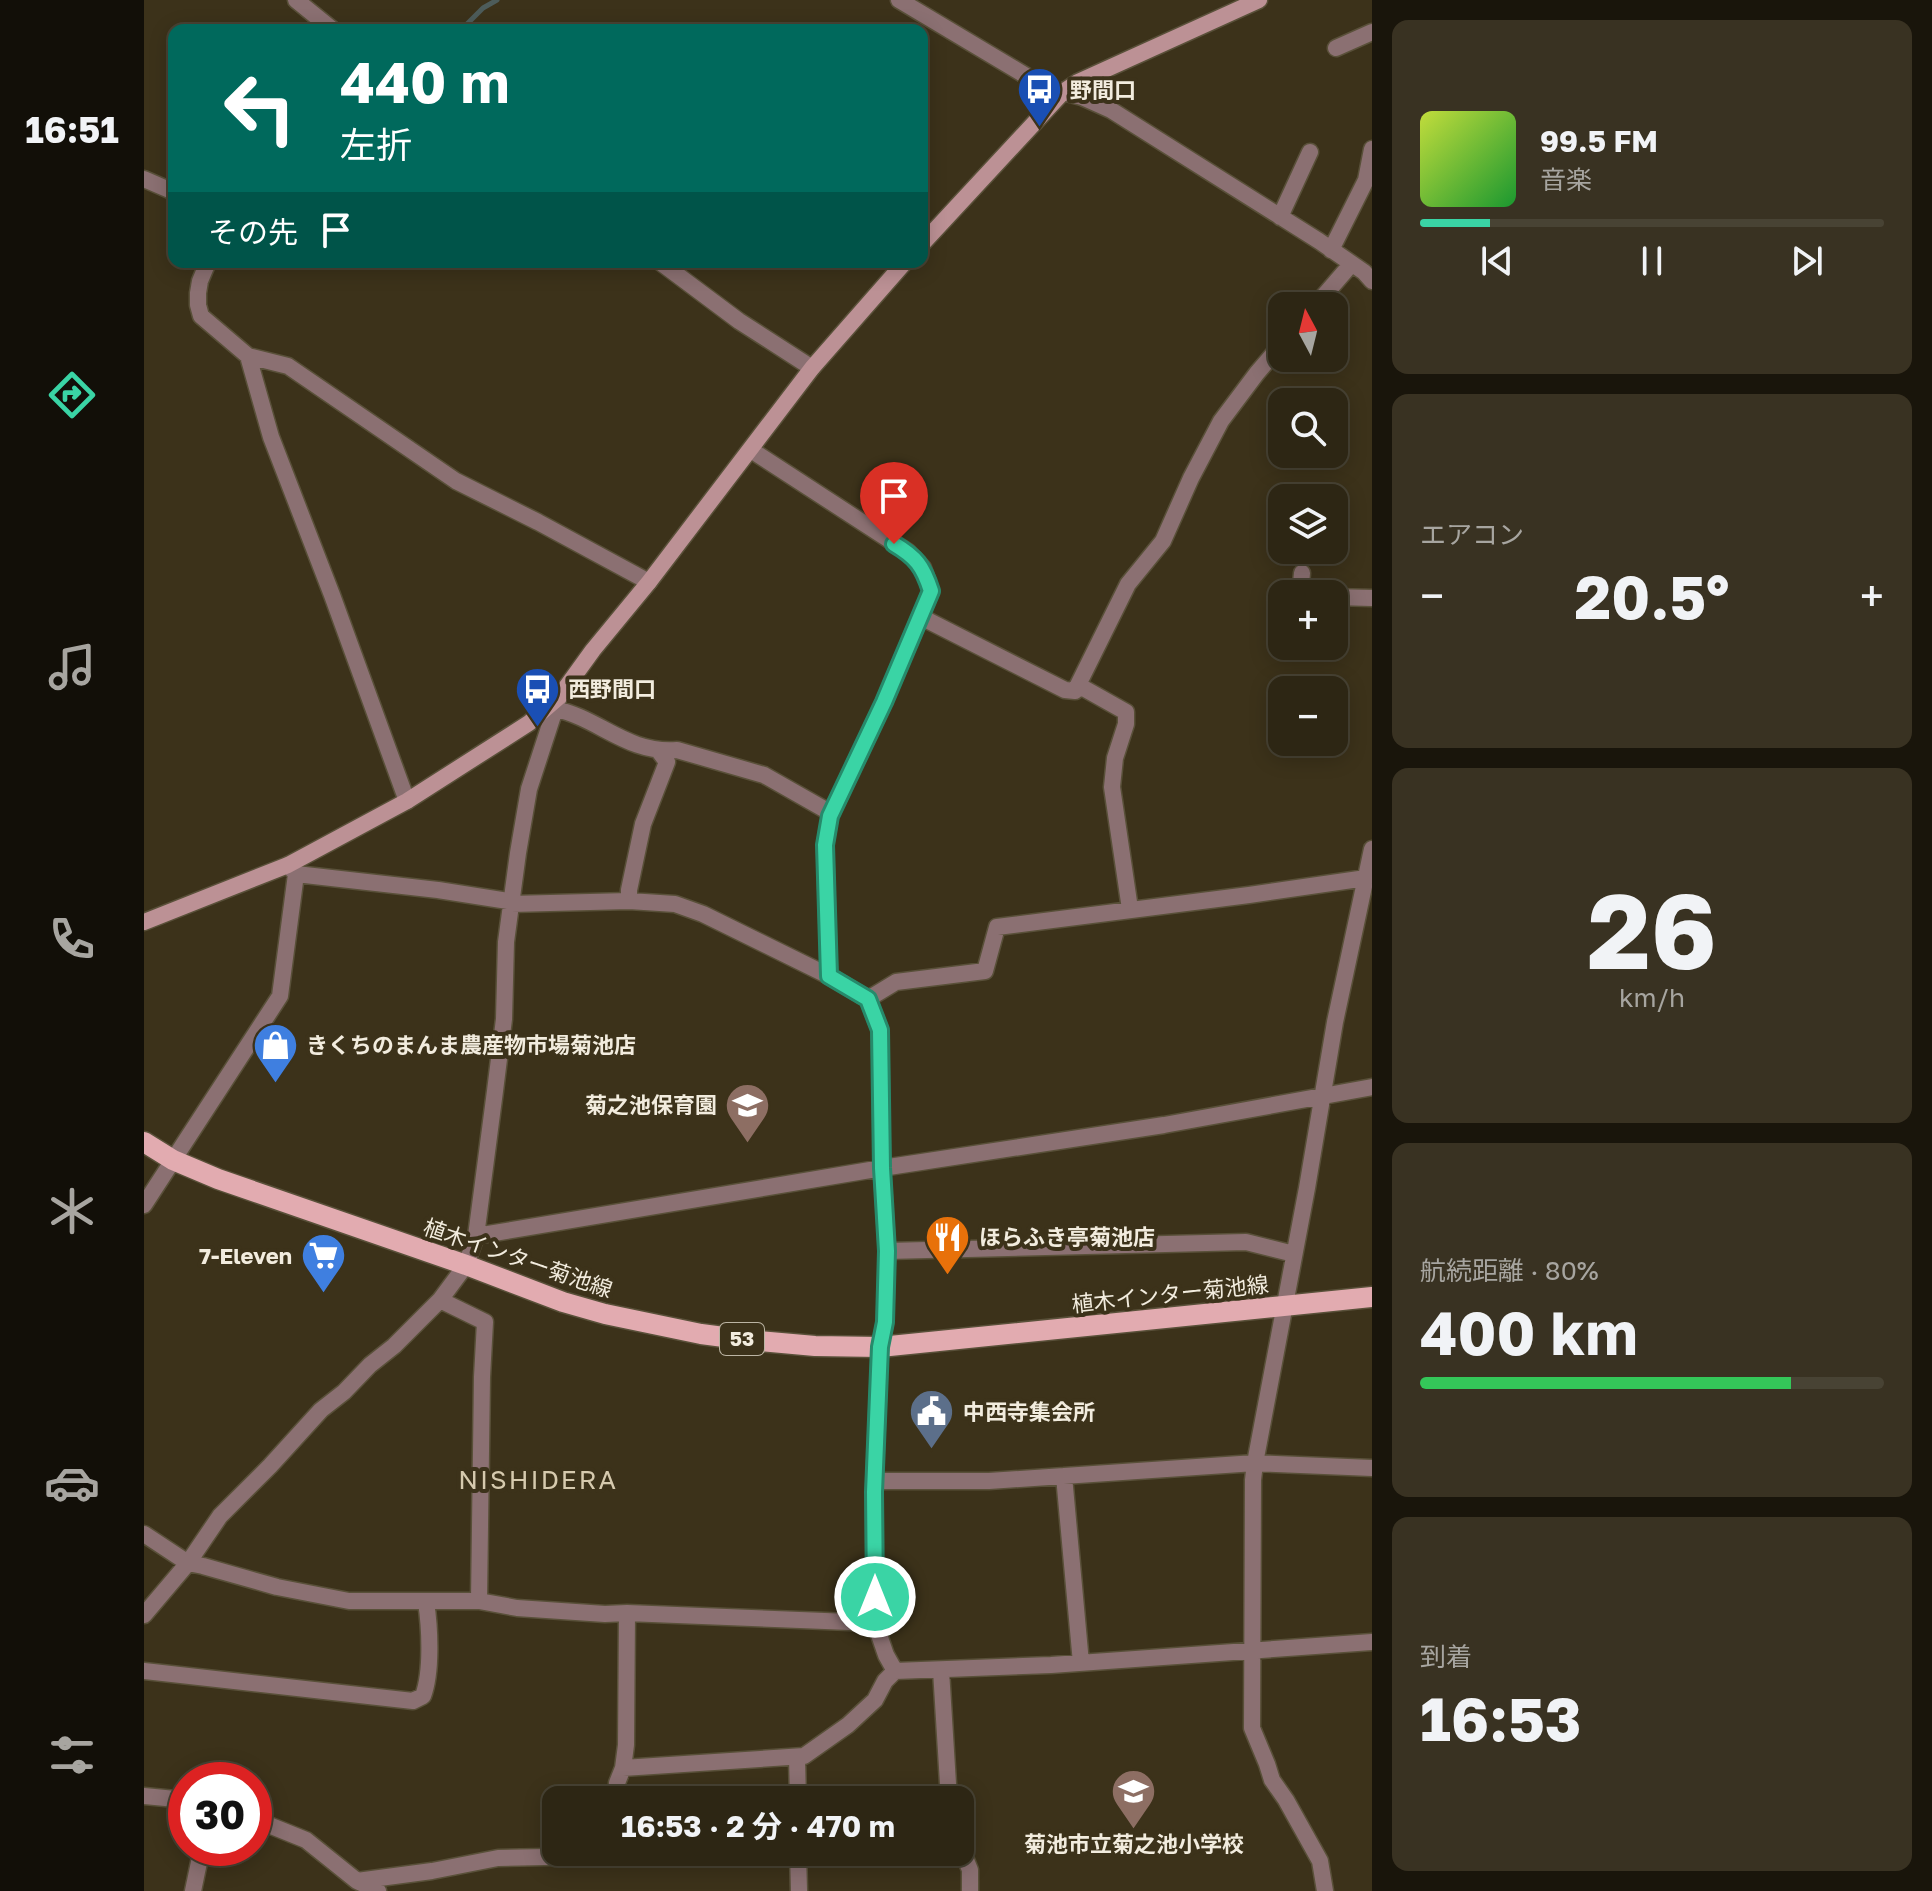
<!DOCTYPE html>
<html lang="ja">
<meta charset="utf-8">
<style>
body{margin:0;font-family:"Golos Text","Noto Sans JP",sans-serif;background:#393222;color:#f1f3f6;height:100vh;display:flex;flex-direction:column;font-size:30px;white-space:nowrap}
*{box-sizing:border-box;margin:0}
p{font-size:26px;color:#a7a5a0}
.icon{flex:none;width:44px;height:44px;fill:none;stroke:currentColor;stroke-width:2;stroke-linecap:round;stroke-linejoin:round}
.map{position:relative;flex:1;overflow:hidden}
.drawer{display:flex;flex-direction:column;gap:20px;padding:20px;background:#19150b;width:560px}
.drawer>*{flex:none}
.guide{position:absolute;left:24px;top:24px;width:760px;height:244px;border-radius:16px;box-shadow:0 4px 20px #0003,0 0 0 2px #484334;background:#00695c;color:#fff;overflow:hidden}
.needle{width:52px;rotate:353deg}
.fabs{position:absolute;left:1124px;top:292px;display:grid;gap:16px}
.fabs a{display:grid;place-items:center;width:80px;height:80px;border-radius:16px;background:#2d2614;box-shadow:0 4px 20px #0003,0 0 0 2px #484334;font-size:40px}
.speed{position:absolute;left:24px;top:1762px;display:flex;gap:16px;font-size:40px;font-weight:700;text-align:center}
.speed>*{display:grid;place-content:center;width:104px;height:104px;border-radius:50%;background:#2d2614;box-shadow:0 4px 20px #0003,0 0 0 2px #484334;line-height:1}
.speed .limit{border:12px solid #d22;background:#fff;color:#111}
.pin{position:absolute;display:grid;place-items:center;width:68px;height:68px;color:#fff;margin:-82px -34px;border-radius:50% 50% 50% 0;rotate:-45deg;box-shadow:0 0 8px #0007}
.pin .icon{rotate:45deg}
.me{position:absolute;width:88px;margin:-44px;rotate:0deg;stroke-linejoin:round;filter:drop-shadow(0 0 6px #0008)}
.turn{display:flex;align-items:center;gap:28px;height:168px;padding:0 40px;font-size:36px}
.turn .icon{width:104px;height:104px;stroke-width:2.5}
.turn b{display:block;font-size:56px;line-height:68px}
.then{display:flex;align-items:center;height:76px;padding:0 40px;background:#0003;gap:16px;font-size:30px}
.big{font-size:60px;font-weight:700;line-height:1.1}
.drawer .widget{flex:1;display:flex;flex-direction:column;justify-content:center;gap:12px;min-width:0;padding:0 28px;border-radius:16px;background:#393222}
.drawer .dial{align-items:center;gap:0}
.dial b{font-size:104px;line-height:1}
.song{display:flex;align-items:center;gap:24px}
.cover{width:96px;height:96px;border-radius:12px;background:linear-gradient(135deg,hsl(70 70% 55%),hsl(130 70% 35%))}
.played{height:8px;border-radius:4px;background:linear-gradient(90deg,#3ad4a5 15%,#484334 15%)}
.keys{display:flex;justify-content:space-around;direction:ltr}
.heat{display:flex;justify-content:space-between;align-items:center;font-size:44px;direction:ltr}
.charge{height:12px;border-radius:6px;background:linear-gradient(90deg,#34c759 80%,#484334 0)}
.trip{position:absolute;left:398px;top:1786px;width:432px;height:80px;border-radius:16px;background:#2d2614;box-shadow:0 4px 20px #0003,0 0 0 2px #484334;font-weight:700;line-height:80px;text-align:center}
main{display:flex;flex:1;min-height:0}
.tabs{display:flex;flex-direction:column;width:144px;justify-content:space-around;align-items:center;background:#120f08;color:#a7a5a0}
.tabs .icon{width:56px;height:56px}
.tabs .selected{color:#3ad4a5}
.tabs b{font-size:36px;color:#f1f3f6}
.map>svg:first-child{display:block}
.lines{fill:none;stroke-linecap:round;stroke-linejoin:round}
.stream{stroke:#4d5c5a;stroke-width:5}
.street-casing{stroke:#595039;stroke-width:19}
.secondary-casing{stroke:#595039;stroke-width:19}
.primary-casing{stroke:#595039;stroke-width:23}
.street{stroke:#8b7072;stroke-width:16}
.secondary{stroke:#bc9195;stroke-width:16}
.primary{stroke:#e2abb0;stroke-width:20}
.route-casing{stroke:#268a6b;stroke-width:20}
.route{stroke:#3ad4a5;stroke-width:14}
.labels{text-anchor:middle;stroke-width:8;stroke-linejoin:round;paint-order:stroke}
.shield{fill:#3c321a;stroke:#bbb4a3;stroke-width:2}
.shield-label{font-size:20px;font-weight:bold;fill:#f2ecde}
.poi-label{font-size:22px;font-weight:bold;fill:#f2ecde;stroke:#3c321a;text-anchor:start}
.street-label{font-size:22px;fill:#f2ecde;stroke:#3c321a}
.quarter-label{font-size:26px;letter-spacing:2px;fill:#d6caae;stroke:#3c321a}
</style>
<main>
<nav class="tabs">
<b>16:51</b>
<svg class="icon selected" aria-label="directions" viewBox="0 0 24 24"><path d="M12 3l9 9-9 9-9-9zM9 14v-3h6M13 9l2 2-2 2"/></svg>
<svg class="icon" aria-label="music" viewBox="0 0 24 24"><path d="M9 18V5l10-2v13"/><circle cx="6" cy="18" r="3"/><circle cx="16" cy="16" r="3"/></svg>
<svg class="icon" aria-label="phone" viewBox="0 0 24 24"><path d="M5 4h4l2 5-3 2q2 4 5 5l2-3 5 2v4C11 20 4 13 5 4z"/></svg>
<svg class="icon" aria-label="climate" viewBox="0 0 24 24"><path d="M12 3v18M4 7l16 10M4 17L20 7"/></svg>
<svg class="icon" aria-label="car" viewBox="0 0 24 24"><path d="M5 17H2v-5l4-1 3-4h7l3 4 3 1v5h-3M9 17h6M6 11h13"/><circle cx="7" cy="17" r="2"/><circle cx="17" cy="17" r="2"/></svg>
<svg class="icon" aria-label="filters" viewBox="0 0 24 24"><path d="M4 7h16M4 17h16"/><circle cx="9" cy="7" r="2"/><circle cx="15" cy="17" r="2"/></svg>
</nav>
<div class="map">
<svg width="1228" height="1891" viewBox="0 0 1228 1891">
<rect width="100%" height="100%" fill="#3c321a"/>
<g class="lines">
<path class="stream" d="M317,30l22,-22 14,-8"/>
<defs>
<path id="street" d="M152,0l37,30
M755,0l134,80 30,12 19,5 29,13 208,131 45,31 8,9
M1192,48l36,-16
M0,179l30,13
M1136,217l30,-65
M1187,250l35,-70 6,-31
M64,262l-8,19 -2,12v12l3,11 47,40 40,10 168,115 82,41 111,60
M516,262l79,59 73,47
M1171,306l32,-37 3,-6
M104,356l23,81 61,158 75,206
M607,450l157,102 15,16 8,23 -47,111 -54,114 -5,29 4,131
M1156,594l2,-21
M1190,597l38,1
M777,617l144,73 10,1 53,-107 35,-43 28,-63 30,-57 36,-48 25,-29
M934,685l48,27v12l-11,34 -3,29 18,122
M411,709c44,9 72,45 122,41l87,25 67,38
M144,865l8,9 142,16 70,11 3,3 118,-3 46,3 28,10 126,62 39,23 12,31 2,138 5,83 -2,71 -5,25 -6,145 1,131 11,32 9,16
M485,901v-11l14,-66 24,-62 -9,-12
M724,999l28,-17 89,-11 12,-44 252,-32 117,-17
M0,1205l136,-209 16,-122
M332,1236l406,-68 282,-43 208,-38
M743,1251l359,-9 48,12
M296,1300l45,22 -3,55 -3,224
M920,1476l17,187
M731,1481h114l266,-18 117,5
M0,1534l44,29 15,3 74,21 72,14h130l38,7 88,6 22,-1 248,10
M483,1613l-1,132 -3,23 181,-12 44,-31 27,-25 10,-19 10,-10 156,-6 321,-23
M0,1615l44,-52 32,-47 50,-50 51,-56 23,-18 26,-27 24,-19 46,-46 26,-35 10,-29 19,-145 9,-72 2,-77 12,-89 11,-64 30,-92
M797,1670l8,130
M0,1671l269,30 10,-5c9,-24 7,-68 3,-94
M653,1758l1,42
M0,1796l42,4
M472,1800l1,-17 6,-15
M110,1819l52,21 51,41 21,10
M816,1845l10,25v21
M654,1852l1,39
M213,1881l75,-10 66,-13 292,-6
M49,1891l9,-43
M1181,1891l-5,-30 -34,-61 -14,-20 -5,-16 -15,-36 1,-248 2,-17 52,-275 28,-166 37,-173"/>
<path id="secondary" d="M778,244l141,-152 15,-10 181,-82
M0,922l144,-57 119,-64 122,-78 30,-26 34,-47 56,-68 163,-214 93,-106"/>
<path id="primary" d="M0,1142l29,18 45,19 248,86 97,37 42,12 96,20 46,6 68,6 65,1 492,-50"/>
</defs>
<use href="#street" class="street-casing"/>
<use href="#secondary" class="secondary-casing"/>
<use href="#primary" class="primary-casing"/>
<use href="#street" class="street"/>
<use href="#secondary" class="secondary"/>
<use href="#primary" class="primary"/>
</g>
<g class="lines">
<defs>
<path id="route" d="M731,1597l-1,-105 6,-145 5,-25 2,-71 -5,-83 -2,-138 -12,-31 -39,-23 -4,-131 5,-29 54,-114 47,-111c-8,-25 -15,-34 -37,-47"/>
</defs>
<use href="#route" class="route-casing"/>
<use href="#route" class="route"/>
</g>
<defs>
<symbol id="bus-pin" viewBox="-11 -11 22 30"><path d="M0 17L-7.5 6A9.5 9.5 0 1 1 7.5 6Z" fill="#1a4fb4" stroke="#3c321a"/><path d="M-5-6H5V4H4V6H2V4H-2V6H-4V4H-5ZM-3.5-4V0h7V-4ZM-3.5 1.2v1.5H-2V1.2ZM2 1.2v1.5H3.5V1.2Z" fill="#fff"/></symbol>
<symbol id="shop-pin" viewBox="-11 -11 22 30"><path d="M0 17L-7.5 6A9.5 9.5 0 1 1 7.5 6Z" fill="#3f7fe0" stroke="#3c321a"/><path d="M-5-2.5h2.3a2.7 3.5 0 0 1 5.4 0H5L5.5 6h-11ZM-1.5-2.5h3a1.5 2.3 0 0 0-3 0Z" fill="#fff"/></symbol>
<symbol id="school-pin" viewBox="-11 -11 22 30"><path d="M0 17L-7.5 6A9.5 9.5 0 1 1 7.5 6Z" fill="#8d6e63" stroke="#3c321a"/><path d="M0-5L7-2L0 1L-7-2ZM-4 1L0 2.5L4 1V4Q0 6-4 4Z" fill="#fff"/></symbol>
<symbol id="restaurant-pin" viewBox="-11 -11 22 30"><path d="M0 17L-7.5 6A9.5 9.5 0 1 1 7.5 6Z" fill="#e8710a" stroke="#3c321a"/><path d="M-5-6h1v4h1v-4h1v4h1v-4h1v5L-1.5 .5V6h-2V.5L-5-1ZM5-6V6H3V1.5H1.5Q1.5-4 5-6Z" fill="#fff"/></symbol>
<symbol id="supermarket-pin" viewBox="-11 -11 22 30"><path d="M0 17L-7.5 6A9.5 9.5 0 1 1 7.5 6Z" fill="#3f7fe0" stroke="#3c321a"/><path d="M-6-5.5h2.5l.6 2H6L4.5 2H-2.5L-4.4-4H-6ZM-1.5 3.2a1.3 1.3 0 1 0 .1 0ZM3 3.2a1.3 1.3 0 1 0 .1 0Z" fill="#fff"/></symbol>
<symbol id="civic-pin" viewBox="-11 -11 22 30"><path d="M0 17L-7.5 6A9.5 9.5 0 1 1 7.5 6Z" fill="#5c6f8a" stroke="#3c321a"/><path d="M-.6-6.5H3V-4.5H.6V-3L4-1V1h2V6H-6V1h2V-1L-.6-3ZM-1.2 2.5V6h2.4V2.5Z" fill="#fff"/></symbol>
</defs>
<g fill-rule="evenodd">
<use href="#bus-pin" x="870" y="64" width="51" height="69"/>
<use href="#bus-pin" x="368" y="664" width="51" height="69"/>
<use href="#shop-pin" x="106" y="1020" width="51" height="69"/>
<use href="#school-pin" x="578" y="1080" width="51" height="69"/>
<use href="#restaurant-pin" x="778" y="1212" width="51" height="69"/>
<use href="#supermarket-pin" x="154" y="1230" width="51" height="69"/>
<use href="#civic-pin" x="762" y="1386" width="51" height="69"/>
<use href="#school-pin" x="964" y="1766" width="51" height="69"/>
</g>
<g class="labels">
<rect class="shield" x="576" y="1323" width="44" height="32" rx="6"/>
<g class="shield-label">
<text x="598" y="1346">53</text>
</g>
<g class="poi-label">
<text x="926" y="98">野間口</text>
<text x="424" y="697">西野間口</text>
<text x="162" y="1053">きくちのまんま農産物市場菊池店</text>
<text x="573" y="1113" text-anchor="end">菊之池保育園</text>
<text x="835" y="1245">ほらふき亭菊池店</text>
<text x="148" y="1264" text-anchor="end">7-Eleven</text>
<text x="819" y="1420">中西寺集会所</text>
<text x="990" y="1852" text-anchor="middle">菊池市立菊之池小学校</text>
</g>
<g class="street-label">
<text transform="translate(374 1258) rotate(19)" y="8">植木インター菊池線</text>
<text transform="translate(1026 1294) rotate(-6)" y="8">植木インター菊池線</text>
</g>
<g class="quarter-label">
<text x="394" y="1489">NISHIDERA</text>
</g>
</g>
</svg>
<div class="fabs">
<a><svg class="needle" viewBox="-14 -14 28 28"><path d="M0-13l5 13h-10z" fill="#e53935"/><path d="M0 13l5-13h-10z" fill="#a7a5a0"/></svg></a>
<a><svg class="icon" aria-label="search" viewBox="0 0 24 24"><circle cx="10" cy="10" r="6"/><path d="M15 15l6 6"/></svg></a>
<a><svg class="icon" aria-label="layers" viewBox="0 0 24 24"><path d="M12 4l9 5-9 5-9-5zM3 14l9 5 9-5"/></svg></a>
<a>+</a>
<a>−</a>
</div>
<div class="speed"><div class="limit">30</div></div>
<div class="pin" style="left:750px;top:544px;background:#d93025"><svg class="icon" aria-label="arrive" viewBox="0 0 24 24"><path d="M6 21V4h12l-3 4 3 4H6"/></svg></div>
<svg class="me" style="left:731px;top:1597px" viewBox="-20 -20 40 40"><circle r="17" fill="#3ad4a5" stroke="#fff" stroke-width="3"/><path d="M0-11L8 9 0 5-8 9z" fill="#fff"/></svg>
<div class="trip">16:53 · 2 分 · 470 m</div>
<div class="guide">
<div class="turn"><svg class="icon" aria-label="left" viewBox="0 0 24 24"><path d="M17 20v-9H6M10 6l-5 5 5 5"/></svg><div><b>440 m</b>左折</div></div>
<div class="then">その先<svg class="icon" aria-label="arrive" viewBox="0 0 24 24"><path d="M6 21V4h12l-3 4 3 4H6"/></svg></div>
</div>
</div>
<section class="drawer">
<div class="widget">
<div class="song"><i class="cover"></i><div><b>99.5 FM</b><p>音楽</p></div></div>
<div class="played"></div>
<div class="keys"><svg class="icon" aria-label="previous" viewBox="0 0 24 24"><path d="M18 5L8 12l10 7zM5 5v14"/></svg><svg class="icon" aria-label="pause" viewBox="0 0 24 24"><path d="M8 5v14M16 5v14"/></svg><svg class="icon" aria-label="next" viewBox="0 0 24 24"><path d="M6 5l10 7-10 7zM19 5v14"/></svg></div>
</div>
<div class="widget"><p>エアコン</p>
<div class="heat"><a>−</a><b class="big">20.5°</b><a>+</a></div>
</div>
<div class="widget dial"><b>26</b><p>km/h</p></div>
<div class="widget"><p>航続距離 · 80%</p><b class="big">400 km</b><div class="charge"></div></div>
<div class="widget"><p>到着</p><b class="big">16:53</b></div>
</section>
</main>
